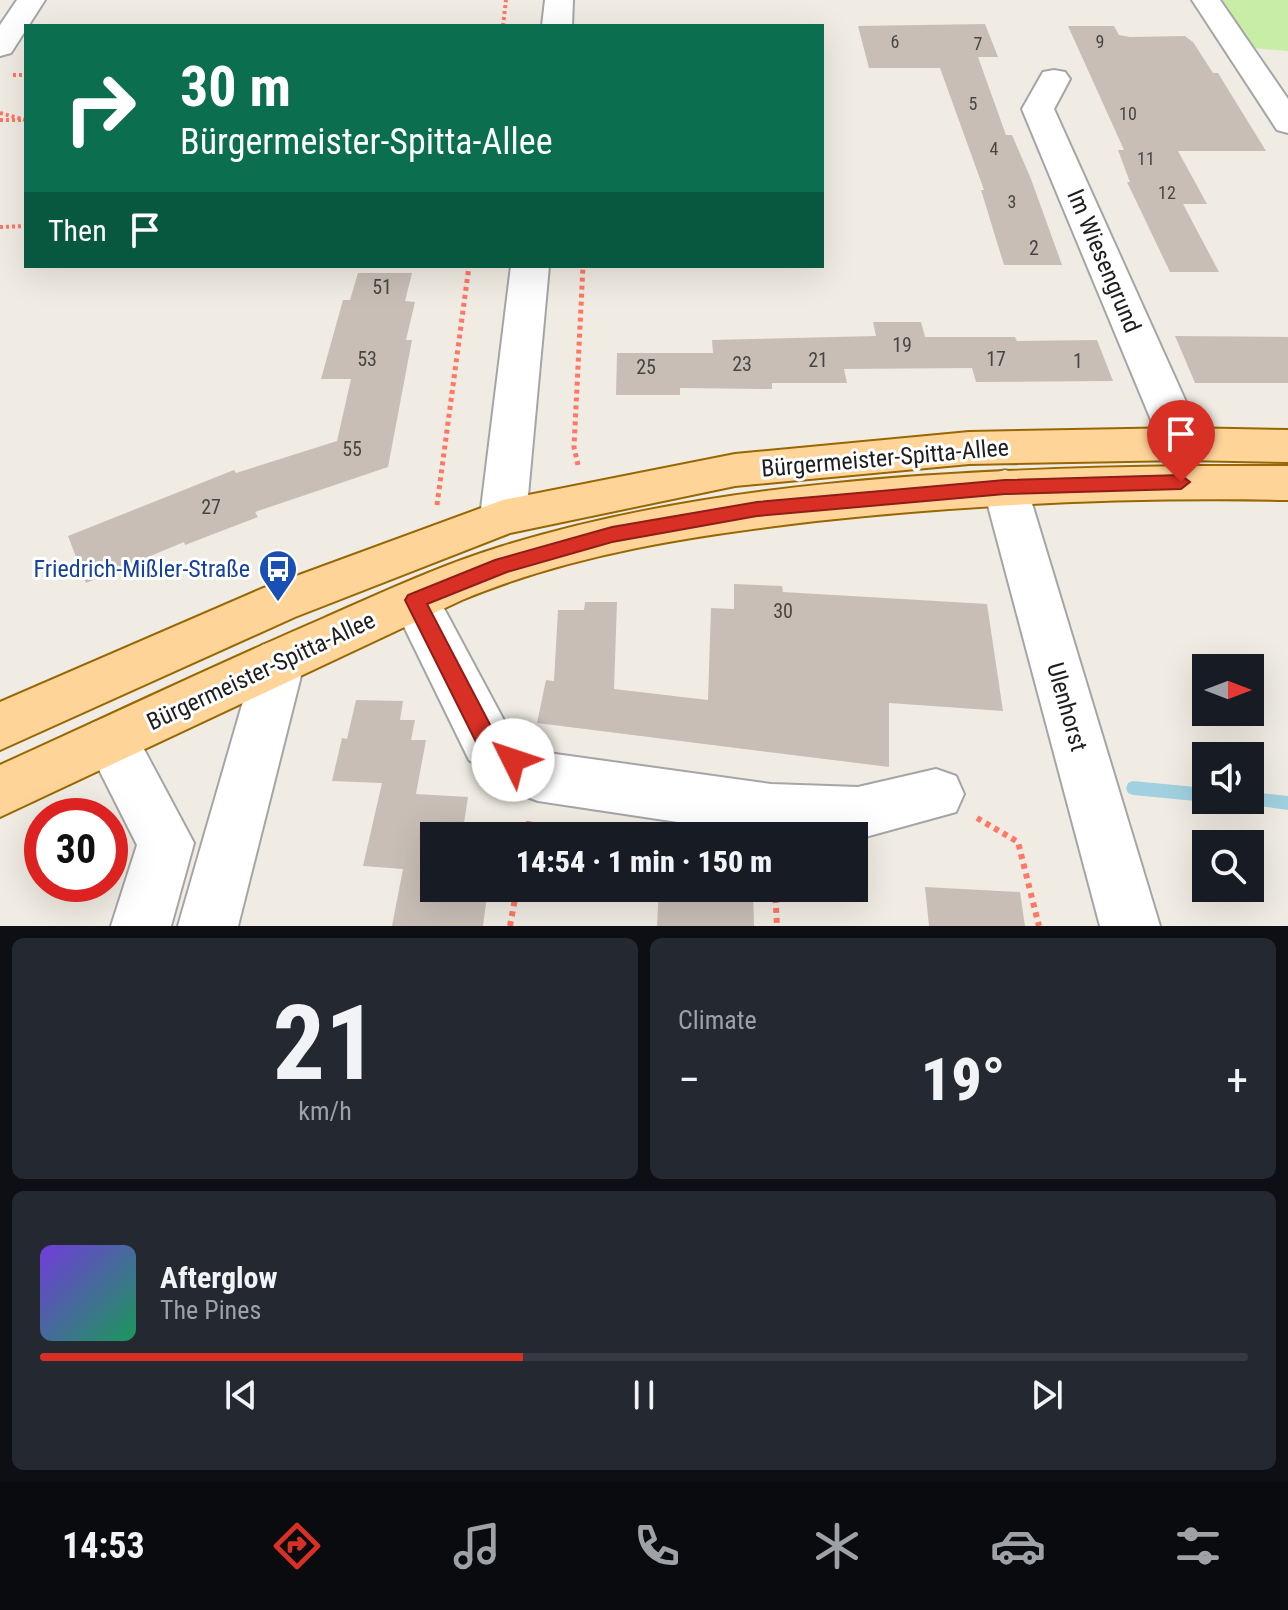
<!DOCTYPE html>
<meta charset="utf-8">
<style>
body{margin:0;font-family:"Roboto Condensed",sans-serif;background:#242831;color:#f1f3f6;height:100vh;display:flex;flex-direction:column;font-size:30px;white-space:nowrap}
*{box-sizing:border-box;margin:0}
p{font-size:26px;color:#9ea1a6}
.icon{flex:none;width:44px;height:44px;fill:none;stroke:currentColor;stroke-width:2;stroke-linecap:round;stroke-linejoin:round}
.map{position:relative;height:926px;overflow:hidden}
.sheet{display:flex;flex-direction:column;gap:12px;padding:12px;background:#0d0f14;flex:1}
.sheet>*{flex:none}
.guide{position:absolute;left:24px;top:24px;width:800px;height:244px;border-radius:0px;box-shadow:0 8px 32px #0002;background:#0b6e4f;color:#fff;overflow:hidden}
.needle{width:52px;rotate:90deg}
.fabs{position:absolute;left:1192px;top:654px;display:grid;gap:16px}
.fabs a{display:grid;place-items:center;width:72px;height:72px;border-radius:0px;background:#171b24;box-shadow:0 8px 32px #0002;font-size:40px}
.speed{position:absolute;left:24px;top:798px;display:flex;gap:16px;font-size:40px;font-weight:700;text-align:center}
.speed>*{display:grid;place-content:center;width:104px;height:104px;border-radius:50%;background:#171b24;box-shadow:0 8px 32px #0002;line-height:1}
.speed .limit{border:12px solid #d22;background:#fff;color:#111}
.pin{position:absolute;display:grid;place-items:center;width:68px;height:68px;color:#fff;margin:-82px -34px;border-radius:50% 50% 50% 0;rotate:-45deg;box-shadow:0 0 8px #0007}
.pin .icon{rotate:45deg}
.me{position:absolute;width:88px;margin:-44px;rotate:311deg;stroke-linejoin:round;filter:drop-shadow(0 0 6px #0008)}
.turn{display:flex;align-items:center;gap:28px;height:168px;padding:0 24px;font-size:36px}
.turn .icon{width:104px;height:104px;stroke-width:2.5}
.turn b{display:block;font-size:56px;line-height:68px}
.then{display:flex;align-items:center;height:76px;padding:0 24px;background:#0003;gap:16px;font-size:30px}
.big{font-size:60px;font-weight:800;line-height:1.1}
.sheet .tile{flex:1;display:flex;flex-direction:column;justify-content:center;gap:12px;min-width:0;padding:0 28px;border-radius:12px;background:#242831}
.sheet .dial{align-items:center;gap:0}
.dial b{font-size:104px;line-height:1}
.song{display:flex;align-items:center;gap:24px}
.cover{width:96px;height:96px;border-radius:12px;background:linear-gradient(135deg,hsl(260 70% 55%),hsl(150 70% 35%))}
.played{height:8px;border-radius:4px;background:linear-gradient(90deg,#d93025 40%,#363941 40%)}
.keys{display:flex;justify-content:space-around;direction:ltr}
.heat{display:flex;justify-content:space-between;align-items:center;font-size:44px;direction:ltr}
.sheet .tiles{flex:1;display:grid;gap:12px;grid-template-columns:1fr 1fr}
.tile:last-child{grid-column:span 2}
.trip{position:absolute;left:420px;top:822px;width:448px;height:80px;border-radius:0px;background:#171b24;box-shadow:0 8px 32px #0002;font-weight:800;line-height:80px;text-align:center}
.dock{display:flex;height:128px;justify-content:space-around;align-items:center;background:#090b0e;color:#9ea1a6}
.dock .icon{width:56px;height:56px}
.dock .current{color:#d93025}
.dock b{font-size:36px;color:#f1f3f6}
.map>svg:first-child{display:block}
.grass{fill:#c8eda6}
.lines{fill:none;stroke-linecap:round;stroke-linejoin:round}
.stream{fill:#a1d1e0;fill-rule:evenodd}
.building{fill:#c8beb6}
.minor-casing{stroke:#a5a5a5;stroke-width:4}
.major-casing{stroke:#986700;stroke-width:4}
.path-far2{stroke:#ff7765;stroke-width:4;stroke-dasharray:3 3;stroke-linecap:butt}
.path-far1{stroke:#ff7765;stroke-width:5;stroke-dasharray:4 4;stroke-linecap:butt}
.path{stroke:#ff7765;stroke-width:6;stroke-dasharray:5 5;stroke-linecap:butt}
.minor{fill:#fff;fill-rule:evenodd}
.major{fill:#ffd499;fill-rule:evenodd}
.route{fill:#d93025;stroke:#8d1f18;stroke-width:2}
.labels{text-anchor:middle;stroke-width:6;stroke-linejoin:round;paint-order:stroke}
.far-number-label{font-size:18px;fill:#484644}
.number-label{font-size:20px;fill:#484644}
.street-label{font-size:24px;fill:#1e1e1e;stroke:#fff}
.transit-label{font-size:24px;fill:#164399;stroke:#fff;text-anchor:end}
</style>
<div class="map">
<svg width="1288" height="926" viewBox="0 0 1288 926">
<rect width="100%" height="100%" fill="#f0ece3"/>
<path class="grass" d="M1220,0h68v51l-37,-3z"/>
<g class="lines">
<path class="stream" d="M1133,781l73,7v12h5l-5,2 -73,-7 -5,-2 -2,-5 2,-5z
M1250,792l38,4v14l-43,-6 -2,-4h7z"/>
</g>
<path class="building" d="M985,24l13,33h-20l28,78h6l19,44 31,86h-58l-23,-75h3l-44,-122h-71l-11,-42z
M1068,26h46l5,9 11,2 55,-1 8,6 20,31h5l48,78h-88l29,53h-24l36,68h-49l-43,-90h3l-12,-32h6z
M358,273h54l-7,28 10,1 -9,38h6l-24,127 -133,45 3,5 -73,28 -1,-3 -98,41 -18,-47 166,-66 2,3 101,-32 14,-62h-30l22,-79h7z
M873,322h48l4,15h90l2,4 80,-1 16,41 -137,1 -4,-14 -128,1 3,14h-75v6l-92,-1v7h-64l1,-42h96l-1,-13 164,-4z
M1175,336l113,1v46h-93z
M734,584l48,2 1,6 204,12 16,107 -114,-8v64l-352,-44 9,-43 8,1 4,-71h26l1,-8h32l-3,87 94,11 3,-92 23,1z
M356,700l47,1 -3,19h15l-4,20h15l-10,54 52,3 -6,39h-28v52h54l-5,38h-91l11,-57 -40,-3 19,-83 -50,-2 10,-43 5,1z
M925,887l95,5 5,34h-96z
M659,888h94l1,38h-97z"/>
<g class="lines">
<defs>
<path id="minor" d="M17,0h28l-34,53 -11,3v-31z
M545,0h28l-1,26h-30z
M1192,0h28l68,99v34l-11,-3z
M1054,70l11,2 5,7 -16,30 151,335 -7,11 -15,5 -15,-5 -7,-11 -139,-335 21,-37z
M511,266h38l-23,251 -7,12 -16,5 -16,-5 -7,-12z
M1005,470l16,5 6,12 133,439h-60l-117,-439 6,-12z
M415,580l17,6 75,140 41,27 223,31 87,3 78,-18 20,7 8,18 -8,18 -98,27 -4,-3h-83l-233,-35 -19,-7 -50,-34 -78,-160 7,-14z
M280,639l18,6 7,15 -67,266h-60l77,-266 7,-15z
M111,716l19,7 64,120 -23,83h-60l26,-81 -53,-105 8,-17z"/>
<path id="major" d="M1183,428l105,2v32l-105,-2 -214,4 -234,22 -225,47 -215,84 -295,133v-48l261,-113 242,-89 232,-46 234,-22z
M1188,466h100v34c-158,-3 -315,4 -472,21 -119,14 -242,32 -354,79l-462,217v-52c108,-49 215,-100 324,-147 59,-26 117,-53 179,-72 213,-66 463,-77 685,-80z"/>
</defs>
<use href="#minor" class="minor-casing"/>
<use href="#major" class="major-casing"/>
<path class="path-far2" d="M503,26l3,-26
M13,75h13
M0,113l26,7
M0,120h23
M0,227l26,-1"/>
<path class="path-far1" d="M578,465l-4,-18 9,-181
M437,505l32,-239"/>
<path class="path" d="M977,818l41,24 21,84
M527,836l3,-19
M775,888l2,38
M510,926l7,-38"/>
<use href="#minor" class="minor"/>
<use href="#major" class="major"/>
</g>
<path class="route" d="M1181,475l9,7 -9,7 -176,5 -248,22 -145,26 -105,30 -80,32 69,132 25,17 3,7 -3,7 -8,3 -33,-20 -75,-150 3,-5 87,-35 117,-33 145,-25 248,-22z"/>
<defs>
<symbol id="bus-pin" viewBox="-11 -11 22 30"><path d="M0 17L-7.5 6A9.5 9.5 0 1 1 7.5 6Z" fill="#1a4fb4" stroke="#fff"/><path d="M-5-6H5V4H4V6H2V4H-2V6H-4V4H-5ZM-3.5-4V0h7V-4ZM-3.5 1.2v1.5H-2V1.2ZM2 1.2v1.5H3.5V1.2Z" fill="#fff"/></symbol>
</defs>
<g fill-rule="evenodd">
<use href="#bus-pin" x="256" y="547" width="44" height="60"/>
</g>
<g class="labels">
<g class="far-number-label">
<text x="895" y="48">6</text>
<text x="1100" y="48">9</text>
<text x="978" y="50">7</text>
<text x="973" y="110">5</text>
<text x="1128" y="120">10</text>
<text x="994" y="155">4</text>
<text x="1146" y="165">11</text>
<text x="1167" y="199">12</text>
<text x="1012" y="208">3</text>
</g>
<g class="number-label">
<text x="1034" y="255">2</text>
<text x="382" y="294">51</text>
<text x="902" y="352">19</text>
<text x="367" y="366">53</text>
<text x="996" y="366">17</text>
<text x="818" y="367">21</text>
<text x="1078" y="368">1</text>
<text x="742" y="371">23</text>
<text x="646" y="374">25</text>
<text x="352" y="456">55</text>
<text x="211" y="514">27</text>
<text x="783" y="618">30</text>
</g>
<g class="street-label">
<text transform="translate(1104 261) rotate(67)" y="8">Im Wiesengrund</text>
<text transform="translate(885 458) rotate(-5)" y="8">Bürgermeister-Spitta-Allee</text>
<text transform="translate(261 671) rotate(-25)" y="8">Bürgermeister-Spitta-Allee</text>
<text transform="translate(1067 707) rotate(74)" y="8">Ulenhorst</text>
</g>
<g class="transit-label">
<text x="250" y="577">Friedrich-Mißler-Straße</text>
</g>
</g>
</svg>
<div class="fabs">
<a><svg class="needle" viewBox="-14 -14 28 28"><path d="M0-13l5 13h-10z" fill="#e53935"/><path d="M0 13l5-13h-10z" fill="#9ea1a6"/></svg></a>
<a><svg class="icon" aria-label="sound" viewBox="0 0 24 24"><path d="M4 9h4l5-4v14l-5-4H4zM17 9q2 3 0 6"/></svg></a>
<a><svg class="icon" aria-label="search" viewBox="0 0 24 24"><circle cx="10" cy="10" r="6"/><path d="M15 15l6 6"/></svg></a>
</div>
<div class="speed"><div class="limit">30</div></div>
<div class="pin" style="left:1181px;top:482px;background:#d93025"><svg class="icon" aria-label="arrive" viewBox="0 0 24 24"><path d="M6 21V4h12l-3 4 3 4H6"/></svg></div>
<svg class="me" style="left:513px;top:760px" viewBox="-20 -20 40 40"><circle r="19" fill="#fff"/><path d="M0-13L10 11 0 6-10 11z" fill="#d93025"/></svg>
<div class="trip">14:54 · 1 min · 150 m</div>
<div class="guide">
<div class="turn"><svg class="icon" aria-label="right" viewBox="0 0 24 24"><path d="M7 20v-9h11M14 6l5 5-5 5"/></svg><div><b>30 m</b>Bürgermeister-Spitta-Allee</div></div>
<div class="then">Then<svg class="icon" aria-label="arrive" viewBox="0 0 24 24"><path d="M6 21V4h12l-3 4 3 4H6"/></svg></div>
</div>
</div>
<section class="sheet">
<div class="tiles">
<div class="tile dial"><b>21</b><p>km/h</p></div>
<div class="tile"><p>Climate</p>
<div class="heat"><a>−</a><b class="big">19°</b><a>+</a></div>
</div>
<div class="tile">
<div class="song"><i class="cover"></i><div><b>Afterglow</b><p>The Pines</p></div></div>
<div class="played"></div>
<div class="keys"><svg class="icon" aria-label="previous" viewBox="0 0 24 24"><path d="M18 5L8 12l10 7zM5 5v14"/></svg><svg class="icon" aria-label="pause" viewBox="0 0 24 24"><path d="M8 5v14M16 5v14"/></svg><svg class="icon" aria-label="next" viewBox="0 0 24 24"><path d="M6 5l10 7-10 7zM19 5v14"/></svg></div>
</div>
</div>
</section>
<nav class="dock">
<b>14:53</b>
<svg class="icon current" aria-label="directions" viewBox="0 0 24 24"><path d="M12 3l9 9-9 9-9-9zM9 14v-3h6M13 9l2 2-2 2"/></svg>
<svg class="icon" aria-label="music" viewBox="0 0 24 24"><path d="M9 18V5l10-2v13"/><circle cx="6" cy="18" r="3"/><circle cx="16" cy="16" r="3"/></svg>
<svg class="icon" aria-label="phone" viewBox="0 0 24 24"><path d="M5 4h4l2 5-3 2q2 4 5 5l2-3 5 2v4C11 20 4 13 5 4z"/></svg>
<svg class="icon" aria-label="climate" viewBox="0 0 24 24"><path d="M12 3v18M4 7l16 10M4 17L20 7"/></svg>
<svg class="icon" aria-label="car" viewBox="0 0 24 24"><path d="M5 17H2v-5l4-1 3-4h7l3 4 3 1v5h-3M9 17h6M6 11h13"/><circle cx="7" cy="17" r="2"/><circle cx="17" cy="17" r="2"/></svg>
<svg class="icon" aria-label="filters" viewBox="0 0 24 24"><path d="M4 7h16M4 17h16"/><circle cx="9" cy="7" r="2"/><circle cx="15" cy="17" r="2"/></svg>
</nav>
